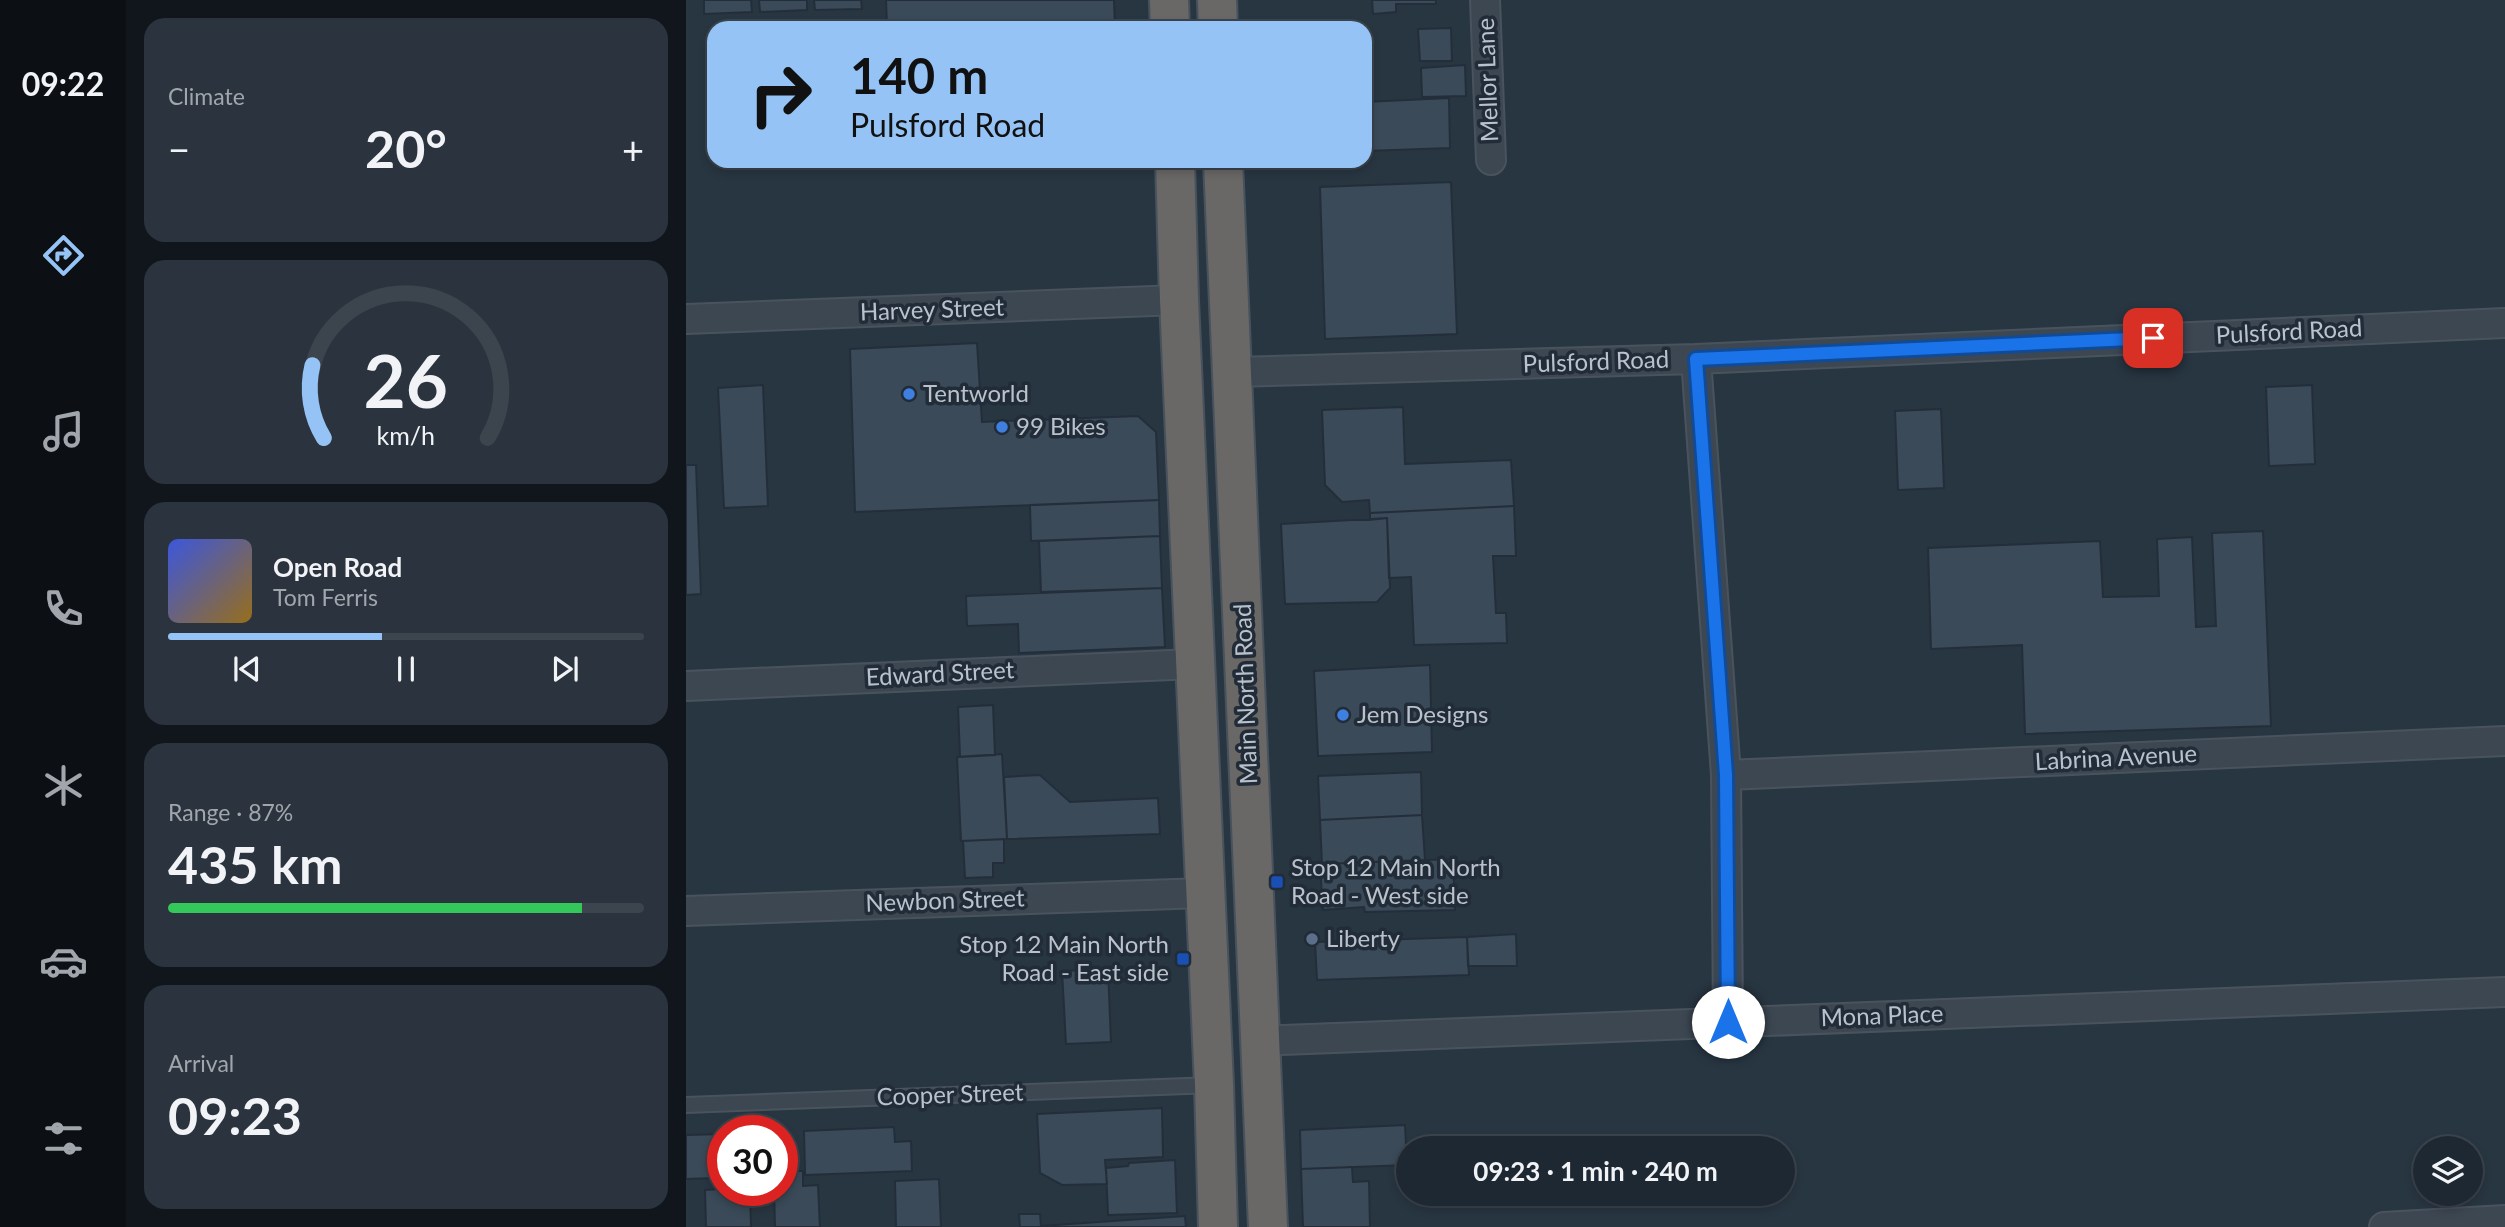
<!DOCTYPE html>
<meta charset="utf-8">
<style>
body{margin:0;font-family:Lato,sans-serif;background:#2b343e;color:#f1f3f6;height:100vh;display:flex;flex-direction:column;font-size:26px;white-space:nowrap}
*{box-sizing:border-box;margin:0}
p{font-size:23px;color:#a1a6ac}
.icon{flex:none;width:38px;height:38px;fill:none;stroke:currentColor;stroke-width:2;stroke-linecap:round;stroke-linejoin:round}
.map{position:relative;flex:1;overflow:hidden}
.drawer{display:flex;flex-direction:column;gap:18px;padding:18px;background:#10161c;width:560px}
.drawer>*{flex:none}
.hud{position:absolute;left:21px;top:21px;width:665px;height:147px;border-radius:21px;box-shadow:0 4px 10px #0003,0 0 0 2px #3c444d;background:#95c3f5;color:#111;overflow:hidden}
.tools{position:absolute;left:1727px;top:1136px;display:grid;gap:14px}
.tools a{display:grid;place-items:center;width:70px;height:70px;border-radius:50%;background:#1e2832;box-shadow:0 4px 10px #0003,0 0 0 2px #3c444d;font-size:35px}
.speed{position:absolute;left:21px;top:1115px;display:flex;gap:14px;font-size:35px;font-weight:700;text-align:center}
.speed>*{display:grid;place-content:center;width:91px;height:91px;border-radius:50%;background:#1e2832;box-shadow:0 4px 10px #0003,0 0 0 2px #3c444d;line-height:1}
.speed .limit{border:10px solid #d22;background:#fff;color:#111}
.pin{position:absolute;display:grid;place-items:center;width:60px;height:60px;color:#fff;margin:-30px;border-radius:14px;box-shadow:0 4px 10px #0006}
.me{position:absolute;width:77px;margin:-38px;rotate:0deg;stroke-linejoin:round;filter:drop-shadow(0 0 5px #0008)}
.turn{display:flex;align-items:center;gap:24px;height:147px;padding:0 28px;font-size:32px}
.turn .icon{width:91px;height:91px;stroke-width:2.5}
.turn b{display:block;font-size:49px;line-height:60px}
.big{font-size:52px;font-weight:700;line-height:1.1}
.drawer .card{flex:1;display:flex;flex-direction:column;justify-content:center;gap:10px;min-width:0;padding:0 24px;border-radius:21px;background:#2b343e}
.drawer .dial{align-items:center;gap:0}
.dial svg{height:182px;overflow:visible;fill:none;stroke:#3c444d;stroke-width:7;stroke-linecap:round;text-anchor:middle}
.dial text{fill:#f1f3f6;stroke:none}
.song{display:flex;align-items:center;gap:21px}
.cover{width:84px;height:84px;border-radius:10px;background:linear-gradient(135deg,hsl(230 70% 55%),hsl(40 70% 35%))}
.played{height:7px;border-radius:4px;background:linear-gradient(90deg,#95c3f5 45%,#3c444d 45%)}
.keys{display:flex;justify-content:space-around;direction:ltr}
.heat{display:flex;justify-content:space-between;align-items:center;font-size:38px;direction:ltr}
.charge{height:10px;border-radius:5px;background:linear-gradient(90deg,#34c759 87%,#3c444d 0)}
.trip{position:absolute;left:710px;top:1136px;width:399px;height:70px;border-radius:35px;background:#1e2832;box-shadow:0 4px 10px #0003,0 0 0 2px #3c444d;font-weight:700;line-height:70px;text-align:center}
main{display:flex;flex:1;min-height:0}
.tabs{display:flex;flex-direction:column;width:126px;justify-content:space-around;align-items:center;background:#0c1014;color:#a1a6ac}
.tabs .icon{width:49px;height:49px}
.tabs .selected{color:#95c3f5}
.tabs b{font-size:32px;color:#f1f3f6}
.map>svg:first-child{display:block}
.building{fill:#3a4a58;stroke:#232e3a;stroke-width:2}
.lines{fill:none;stroke-linecap:round;stroke-linejoin:round}
.service-casing{stroke:#49535e;stroke-width:18}
.minor-casing{stroke:#49535e;stroke-width:32}
.trunk-casing{stroke:#47525d;stroke-width:42}
.service{stroke:#3c4752;stroke-width:14}
.minor{stroke:#3c4752;stroke-width:28}
.trunk{stroke:#696866;stroke-width:38}
.route-casing{stroke:#114b97;stroke-width:18}
.route{stroke:#1a73e8;stroke-width:12}
.shop-dot{fill:#3f7fe0;stroke:#212c38;stroke-width:2.5}
.transit-dot{fill:#1a4fb4;stroke:#212c38;stroke-width:2.5}
.service-dot{fill:#5c6f8a;stroke:#212c38;stroke-width:2.5}
.labels{text-anchor:middle;stroke-width:7;stroke-linejoin:round;paint-order:stroke}
.street-label{font-size:24px;fill:#b9c2cc;stroke:#212c38}
.poi-label{font-size:24px;fill:#b9c2cc;stroke:#212c38;text-anchor:start}
</style>
<main>
<nav class="tabs">
<b>09:22</b>
<svg class="icon selected" aria-label="directions" viewBox="0 0 24 24"><path d="M12 3l9 9-9 9-9-9zM9 14v-3h6M13 9l2 2-2 2"/></svg>
<svg class="icon" aria-label="music" viewBox="0 0 24 24"><path d="M9 18V5l10-2v13"/><circle cx="6" cy="18" r="3"/><circle cx="16" cy="16" r="3"/></svg>
<svg class="icon" aria-label="phone" viewBox="0 0 24 24"><path d="M5 4h4l2 5-3 2q2 4 5 5l2-3 5 2v4C11 20 4 13 5 4z"/></svg>
<svg class="icon" aria-label="climate" viewBox="0 0 24 24"><path d="M12 3v18M4 7l16 10M4 17L20 7"/></svg>
<svg class="icon" aria-label="car" viewBox="0 0 24 24"><path d="M5 17H2v-5l4-1 3-4h7l3 4 3 1v5h-3M9 17h6M6 11h13"/><circle cx="7" cy="17" r="2"/><circle cx="17" cy="17" r="2"/></svg>
<svg class="icon" aria-label="filters" viewBox="0 0 24 24"><path d="M4 7h16M4 17h16"/><circle cx="9" cy="7" r="2"/><circle cx="15" cy="17" r="2"/></svg>
</nav>
<section class="drawer">
<div class="card"><p>Climate</p>
<div class="heat"><a>−</a><b class="big">20°</b><a>+</a></div>
</div>
<div class="card dial"><svg viewBox="0 0 100 80">
<path d="M14 69A42 42 0 1 1 86 69"/>
<path d="M14 69A42 42 0 0 1 9 37" stroke="#95c3f5"/>
<text x="50" y="56" font-size="32" font-weight="700">26</text>
<text x="50" y="72" font-size="11">km/h</text>
</svg></div>
<div class="card">
<div class="song"><i class="cover"></i><div><b>Open Road</b><p>Tom Ferris</p></div></div>
<div class="played"></div>
<div class="keys"><svg class="icon" aria-label="previous" viewBox="0 0 24 24"><path d="M18 5L8 12l10 7zM5 5v14"/></svg><svg class="icon" aria-label="pause" viewBox="0 0 24 24"><path d="M8 5v14M16 5v14"/></svg><svg class="icon" aria-label="next" viewBox="0 0 24 24"><path d="M6 5l10 7-10 7zM19 5v14"/></svg></div>
</div>
<div class="card"><p>Range · 87%</p><b class="big">435 km</b><div class="charge"></div></div>
<div class="card"><p>Arrival</p><b class="big">09:23</b></div>
</section>
<div class="map">
<svg width="1819" height="1227" viewBox="0 0 1819 1227">
<rect width="100%" height="100%" fill="#283642"/>
<path class="building" d="M18,0h47l1,12 -48,2z
M73,0h48v10l-47,2z
M128,0h47l1,9 -47,1z
M200,0h228l1,28h-228z
M686,0h64v4h-40v8l-23,2z
M672,21v7h-37v-6z
M765,28l1,33h-32l-2,-32z
M679,36h4l1,27h-5z
M779,65l1,31 -44,1 -1,-29z
M763,98l1,50 -85,3v-49z
M88,161h32v7l-32,1z
M143,161h32v5l-32,1z
M765,182l6,152 -132,5 -5,-152z
M291,343l5,79 156,-6 18,16 3,68 -304,12 -5,-163z
M77,385l5,121 -44,2 -6,-120z
M1626,385l3,79 -46,2 -3,-79z
M717,407l2,57 106,-4 3,46 -144,7 -1,-13 -27,2 -17,-17 -3,-75z
M1255,409l3,79 -46,2 -3,-79z
M0,465h10l5,129 -15,1z
M473,500l1,36 -129,5 -1,-36z
M828,506l2,50h-23l3,57h10l1,30 -93,2 -3,-68 -22,1 -2,-60 -17,2v-7z
M701,518l3,70 -13,14 -92,2 -4,-80z
M1577,531l8,195 -246,8 -3,-89 -91,4 -3,-101 172,-7 3,56 56,-1 -2,-57 35,-2 4,90 20,-1 -4,-93z
M474,536l2,52 -121,4 -2,-51z
M476,588l3,59 -146,6 -1,-29 -51,2 -1,-30z
M744,665l2,87 -114,4 -4,-85z
M307,705l2,50 -35,2 -2,-50z
M316,754l5,85 -46,2 -4,-84z
M735,772l1,43 -102,5 -2,-44z
M354,775l30,27 88,-4 2,36 -153,5 -3,-62z
M736,815l3,45 -103,4 -2,-44z
M318,839v24h-11v14l-28,1 -2,-37z
M767,859l2,51 -90,2 -1,-5 -41,3 -3,-45 2,-1z
M830,934l1,32h-49l-1,-29z
M781,937l2,38 -152,5 -2,-38z
M422,969l3,73 -45,2 -4,-73z
M476,1108l1,49 -58,3 2,24 -45,1 -22,-12 -3,-59z
M719,1125l2,40 -106,4 -1,-39z
M208,1127l1,15 16,-1 1,30 -107,4 -1,-44z
M37,1134v29l-8,1 1,14 -30,1v-44z
M489,1160l2,53 -69,2 -2,-47 22,-2 1,-3z
M666,1167l1,15 16,-1 1,46h-67l-2,-58z
M96,1171h21v15l15,-1 2,42h-45l-1,-37h8z
M33,1174h4v16h27l1,37h-45l-1,-37 14,-1z
M253,1179l2,48h-45l-1,-46z
M333,1214h21l1,12 144,-10 1,11h-166z"/>
<g class="lines">
<defs>
<path id="service" d="M0,1105l527,-20"/>
<path id="minor" d="M799,0l6,160
M0,319l493,-19
M1010,359l30,416 2,247
M547,372l463,-13 809,-36
M0,686l508,-22
M1040,775l779,-34
M0,911l518,-18
M574,1041l1245,-49
M1698,1227l121,-7"/>
<path id="trunk" d="M483,0l1,28
M531,0l1,28
M489,161l4,139 35,785 4,142
M537,161l45,1066"/>
</defs>
<use href="#service" class="service-casing"/>
<use href="#minor" class="minor-casing"/>
<use href="#trunk" class="trunk-casing"/>
<use href="#service" class="service"/>
<use href="#minor" class="minor"/>
<use href="#trunk" class="trunk"/>
</g>
<g class="lines">
<defs>
<path id="route" d="M1042,1022l-2,-247 -30,-416 457,-21"/>
</defs>
<use href="#route" class="route-casing"/>
<use href="#route" class="route"/>
</g>
<g class="shop-dot">
<circle cx="223" cy="394" r="7"/>
<circle cx="316" cy="427" r="7"/>
<circle cx="657" cy="715" r="7"/>
</g>
<g class="transit-dot">
<rect x="584" y="875" width="14" height="14" rx="3.5"/>
<rect x="490" y="952" width="14" height="14" rx="3.5"/>
</g>
<circle class="service-dot" cx="626" cy="939" r="7"/>
<g class="labels">
<g class="street-label">
<text transform="translate(802 80) rotate(-92)" y="8">Mellor Lane</text>
<text transform="translate(246 310) rotate(-2)" y="8">Harvey Street</text>
<text transform="translate(1603 332) rotate(-3)" y="8">Pulsford Road</text>
<text transform="translate(910 362) rotate(-2)" y="8">Pulsford Road</text>
<text transform="translate(254 674) rotate(-3)" y="8">Edward Street</text>
<text transform="translate(560 694) rotate(-92)" y="8">Main North Road</text>
<text transform="translate(1430 758) rotate(-3)" y="8">Labrina Avenue</text>
<text transform="translate(259 901) rotate(-2)" y="8">Newbon Street</text>
<text transform="translate(1196 1016) rotate(-2)" y="8">Mona Place</text>
<text transform="translate(264 1095) rotate(-2)" y="8">Cooper Street</text>
</g>
<g class="poi-label">
<text x="237" y="402">Tentworld</text>
<text x="330" y="435">99 Bikes</text>
<text x="671" y="723">Jem Designs</text>
<text x="605" y="876">Stop 12 Main North<tspan x="605" dy="28">Road - West side</tspan></text>
<text x="640" y="947">Liberty</text>
<text x="483" y="953" text-anchor="end">Stop 12 Main North<tspan x="483" dy="28">Road - East side</tspan></text>
</g>
</g>
</svg>
<div class="tools">
<a><svg class="icon" aria-label="layers" viewBox="0 0 24 24"><path d="M12 4l9 5-9 5-9-5zM3 14l9 5 9-5"/></svg></a>
</div>
<div class="speed"><div class="limit">30</div></div>
<div class="pin" style="left:1467px;top:338px;background:#d93025"><svg class="icon" aria-label="arrive" viewBox="0 0 24 24"><path d="M6 21V4h12l-3 4 3 4H6"/></svg></div>
<svg class="me" style="left:1042px;top:1022px" viewBox="-20 -20 40 40"><circle r="19" fill="#fff"/><path d="M0-13L10 11 0 6-10 11z" fill="#1a73e8"/></svg>
<div class="trip">09:23 · 1 min · 240 m</div>
<div class="hud">
<div class="turn"><svg class="icon" aria-label="right" viewBox="0 0 24 24"><path d="M7 20v-9h11M14 6l5 5-5 5"/></svg><div><b>140 m</b>Pulsford Road</div></div>
</div>
</div>
</main>
